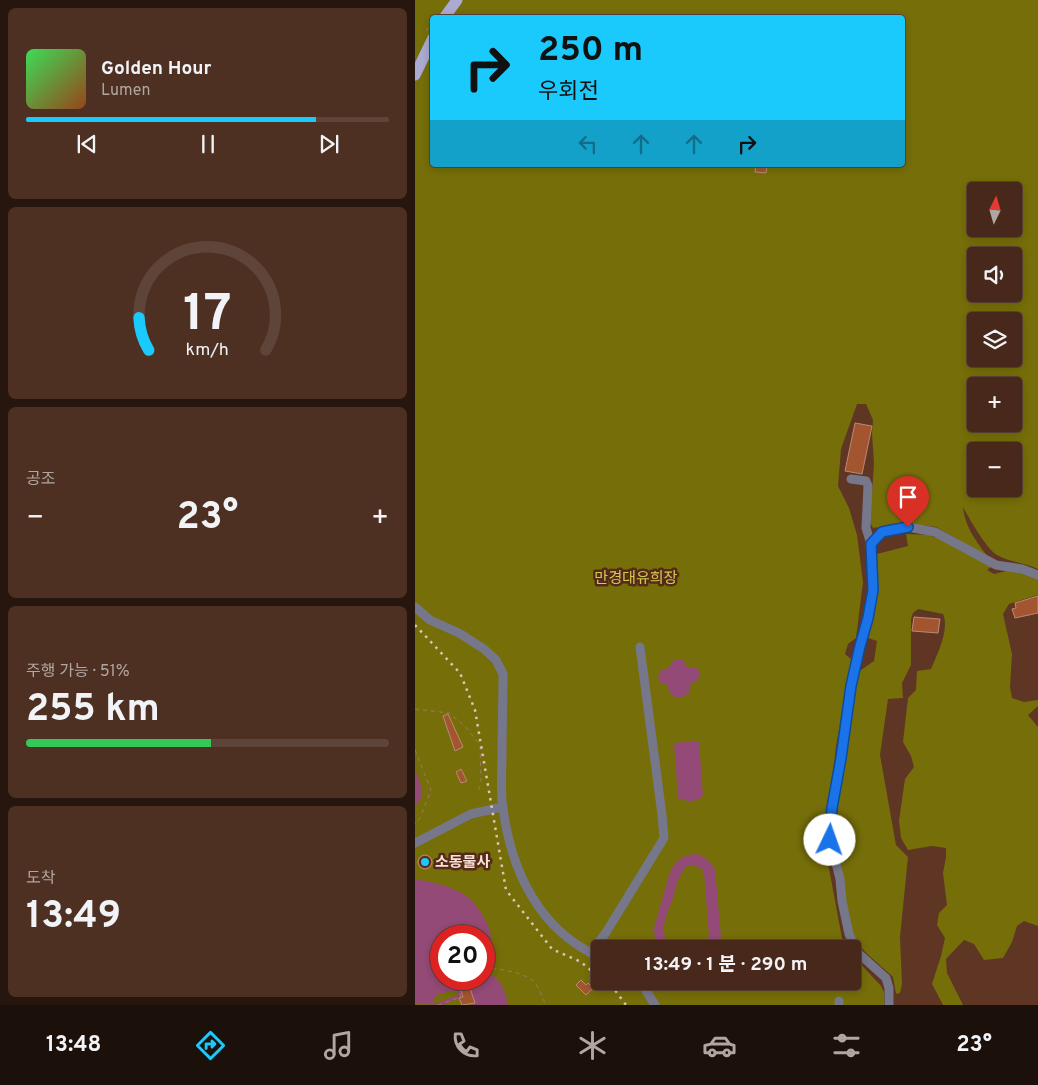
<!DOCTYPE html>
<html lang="ko">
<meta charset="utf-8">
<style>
body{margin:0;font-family:Overpass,"Noto Sans KR",sans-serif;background:#4e3023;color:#f1f3f6;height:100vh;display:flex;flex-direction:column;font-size:19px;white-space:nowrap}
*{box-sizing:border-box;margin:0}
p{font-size:16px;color:#b0a6a2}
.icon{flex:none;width:28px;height:28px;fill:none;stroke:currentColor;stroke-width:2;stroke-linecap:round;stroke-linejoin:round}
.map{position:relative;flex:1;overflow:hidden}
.details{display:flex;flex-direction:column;gap:8px;padding:8px;background:#27160e;width:415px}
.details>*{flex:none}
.banner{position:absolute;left:15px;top:15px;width:475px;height:152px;border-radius:5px;box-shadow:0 2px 8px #0003,0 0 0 1px #5f4439;background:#1acafc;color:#111;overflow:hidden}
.needle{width:32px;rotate:5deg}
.buttons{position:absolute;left:552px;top:182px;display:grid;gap:10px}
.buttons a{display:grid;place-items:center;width:55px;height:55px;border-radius:5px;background:#47281a;box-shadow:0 2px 8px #0003,0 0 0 1px #5f4439;font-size:25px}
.speed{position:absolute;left:15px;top:925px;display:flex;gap:10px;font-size:25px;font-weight:700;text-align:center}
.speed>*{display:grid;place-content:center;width:65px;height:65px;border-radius:50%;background:#47281a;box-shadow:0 2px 8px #0003,0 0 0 1px #5f4439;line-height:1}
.speed .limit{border:8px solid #d22;background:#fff;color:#111}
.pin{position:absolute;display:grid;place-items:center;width:42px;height:42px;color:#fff;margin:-51px -21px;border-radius:50% 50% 50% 0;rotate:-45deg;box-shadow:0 0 5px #0007}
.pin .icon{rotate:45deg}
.me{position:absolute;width:55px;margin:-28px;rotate:3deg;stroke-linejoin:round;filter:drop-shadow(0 0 4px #0008)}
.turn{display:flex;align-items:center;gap:18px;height:105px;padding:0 25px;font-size:22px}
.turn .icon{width:65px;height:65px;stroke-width:2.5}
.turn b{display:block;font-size:35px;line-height:42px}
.lanes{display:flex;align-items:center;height:48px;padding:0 25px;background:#0003;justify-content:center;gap:25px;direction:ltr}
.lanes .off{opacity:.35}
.big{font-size:38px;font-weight:700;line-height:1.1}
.details .tile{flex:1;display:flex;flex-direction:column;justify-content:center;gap:8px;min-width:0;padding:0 18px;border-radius:8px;background:#4e3023}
.details .dial{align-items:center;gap:0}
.dial svg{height:130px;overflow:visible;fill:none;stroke:#5f4439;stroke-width:7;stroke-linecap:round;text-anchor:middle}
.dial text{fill:#f1f3f6;stroke:none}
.song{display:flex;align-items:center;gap:15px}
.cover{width:60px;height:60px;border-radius:8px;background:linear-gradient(135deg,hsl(130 70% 55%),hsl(20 70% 35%))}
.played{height:5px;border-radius:2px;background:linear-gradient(90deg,#1acafc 80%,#5f4439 80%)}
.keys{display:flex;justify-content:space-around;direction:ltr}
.heat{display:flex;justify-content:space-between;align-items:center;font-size:28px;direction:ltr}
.charge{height:8px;border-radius:4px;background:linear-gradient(90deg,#34c759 51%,#5f4439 0)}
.trip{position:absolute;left:176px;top:940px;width:270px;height:50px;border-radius:5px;background:#47281a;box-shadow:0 2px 8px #0003,0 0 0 1px #5f4439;font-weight:700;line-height:50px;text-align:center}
.tab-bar{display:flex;height:80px;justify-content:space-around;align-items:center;background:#1c100a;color:#b0a6a2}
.tab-bar .icon{width:35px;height:35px}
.tab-bar .current{color:#1acafc}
.tab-bar b{font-size:22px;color:#f1f3f6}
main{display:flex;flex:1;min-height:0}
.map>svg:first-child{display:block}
.green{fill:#766e09;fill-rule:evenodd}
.water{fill:#944a76;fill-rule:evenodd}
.building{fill:#a35530;stroke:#ba8a75}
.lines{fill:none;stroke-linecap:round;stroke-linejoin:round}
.path{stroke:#9c7969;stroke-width:1;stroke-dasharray:4 4;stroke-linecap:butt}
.minor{stroke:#77778b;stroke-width:9}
.major{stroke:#aaaad2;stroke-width:11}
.rail{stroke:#e1c4b8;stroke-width:2.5;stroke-dasharray:2.5 5;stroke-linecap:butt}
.route-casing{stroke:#114b97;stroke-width:12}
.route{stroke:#1a73e8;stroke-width:9}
.poi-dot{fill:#1acafc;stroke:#542b19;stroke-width:2}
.labels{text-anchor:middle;stroke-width:5;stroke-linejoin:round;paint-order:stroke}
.park-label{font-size:15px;fill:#d4ca4d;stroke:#542b19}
.poi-label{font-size:15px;font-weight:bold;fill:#f9dfd4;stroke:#542b19;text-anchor:start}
</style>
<main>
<section class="details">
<div class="tile">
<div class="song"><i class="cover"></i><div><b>Golden Hour</b><p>Lumen</p></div></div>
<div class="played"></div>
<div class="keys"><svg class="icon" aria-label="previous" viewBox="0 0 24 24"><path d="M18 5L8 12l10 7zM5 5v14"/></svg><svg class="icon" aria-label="pause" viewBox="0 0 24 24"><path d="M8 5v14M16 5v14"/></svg><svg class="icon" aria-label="next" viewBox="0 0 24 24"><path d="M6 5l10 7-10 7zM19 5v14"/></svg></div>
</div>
<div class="tile dial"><svg viewBox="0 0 100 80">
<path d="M14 69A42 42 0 1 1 86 69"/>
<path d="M14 69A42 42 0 0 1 8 49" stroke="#1acafc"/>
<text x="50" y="56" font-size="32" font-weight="700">17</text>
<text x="50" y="72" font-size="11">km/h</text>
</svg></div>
<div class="tile"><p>공조</p>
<div class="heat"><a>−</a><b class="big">23°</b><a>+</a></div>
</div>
<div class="tile"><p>주행 가능 · 51%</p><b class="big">255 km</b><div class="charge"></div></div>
<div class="tile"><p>도착</p><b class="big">13:49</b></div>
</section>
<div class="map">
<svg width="623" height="1005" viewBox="0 0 623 1005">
<rect width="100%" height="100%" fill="#5f3623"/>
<path class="green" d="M0,0h623v569c-13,-6 -28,-7 -41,-14 -10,-5 -28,-37 -34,-48 2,20 13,34 25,50l-52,-30 -30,-4 -33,5 -5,-10 4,-24 2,-31 -2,-29 1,-14 -7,-16h-9l-16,45 -3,37 11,22 8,27 6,47 -7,56 -8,6 -3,10 7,6 -16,86 -11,101 19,102h-244v32h253v-19l3,-3 25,27 3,6v13h-469zM18,18h470v147h-470zM561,191h38v38h-38zM561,256h38v38h-38zM561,321h38v38h-38zM561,386h38v38h-38zM561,451h38v38h-38zM26,936h43v43h-43z
M491,534l23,1 19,7 44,24 -5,4 7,4 17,-4 27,9v16l-29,9 -6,10 9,40 -2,33 2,11 12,4 14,-2v6l-10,9 10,12v199l-14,-5 -7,5 -5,16 -9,16 -19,2 -10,-16 -10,-4 -18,19 1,14 16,32h-20l-11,-21 9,-28 4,-18 -8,-13 2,-12 8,-8 -4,-32 3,-16v-9l-14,-2 -24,4 -7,-12 -2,-17 6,-42 9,-12 -3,-11 -8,-14 5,-44 8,-8 1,-19 14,-2c6,-14 19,-40 12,-55l-25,-5 -5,4 -2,6v46l-9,18 1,15 -15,1 -8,56 16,90 12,12 -8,80 2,47 -2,9 -4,1 -3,-17 -28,-25 -12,-16 -5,-20 -7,-50 -6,-26 4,-49 19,-119 16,-11 3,-20 -9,-3 10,-56 -1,-28 31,-8z"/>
<path class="water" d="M262,659l6,1 4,7 10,1 3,6 -2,6 -7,3 -2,10 -9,5c-8,-1 -12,-5 -12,-13l-7,-2 -3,-5 3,-8 8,-2 3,-6z
M284,741l4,55c-8,7 -16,6 -25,2l-4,-55z
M0,770c5,12 12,27 0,36z
M281,854c9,3 15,7 19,16l6,66 -2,7 -5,6h-52l-7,-9 -1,-12 16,-56c6,-12 13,-17 26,-18zM277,865l9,3 3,5 5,62c-2,8 -9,7 -16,8 -5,1 -11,2 -16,2 -24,-2 -9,-34 -4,-47 3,-10 5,-24 14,-32z
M0,879c17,3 37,7 51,17 16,11 37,49 18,63v-23h-43v43h43v-7c15,2 22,19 24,33h-37l4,-2 -6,-15 -8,3 2,6 -21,8 -27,-1zM32,992h10l1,3 -24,9 -1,-4 4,-5z"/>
<path class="building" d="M341,165h11l-1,8 -11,-1z
M440,423l17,3 -10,48 -17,-3z
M568,489l1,6 -12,2 -1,-7z
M623,596v17l-23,5 -3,-9 4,-1 -1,-5z
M499,617l26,2 -2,14 -26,-2z
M33,714l15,33 -8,4 -12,-35z
M46,769l6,12 -6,2 -5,-11z
M3 862a7 7 0 1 1 14 0a7 7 0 1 1-14 0Z
M166,980l5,5 2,-2 5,5 -7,7 -10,-10z
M55,988l5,15 -13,2 -3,-7 4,-1 -2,-6z"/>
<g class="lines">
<path class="path" d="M11,31l7,-11
M0,709l34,4 16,13 15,19 1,38 -4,11
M0,750l16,40 -11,28 -5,6
M69,968c15,1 37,3 49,13 6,5 9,17 13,24
M23,1005l23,-8 -6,-18"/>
<path class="minor" d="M436,479l15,2 2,5 -2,42 5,16 2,46 -5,28 -8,27 -9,41 -10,72 -9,50 -2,32 10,39 2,22 7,33 8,18 29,26 3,10v17
M456,544l11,-12 26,-5 27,5 61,33 26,4 16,6
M0,607l15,13 29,13 25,16 12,11 7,14c0,27 -1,54 -1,80 0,18 -2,37 1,54 8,62 36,123 97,149
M0,843l56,-29 31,-7
M175,953l15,-19 59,-96 -2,-23 -22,-168
M225,981l15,24
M424,1005v-4"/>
<path class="major" d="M29,18l13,-18
M0,75l18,-37"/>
<path class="rail" d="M0,625l45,48 15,37 31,180 46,59 29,13 19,16
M189,981l10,8 12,16"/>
</g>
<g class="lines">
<defs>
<path id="route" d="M415,840l2,-32 9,-50 10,-72 9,-40 8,-28 5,-28 -2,-46 11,-12 26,-5"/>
</defs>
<use href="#route" class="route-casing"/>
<use href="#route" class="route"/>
</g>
<circle class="poi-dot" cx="10" cy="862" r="5"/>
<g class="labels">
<g class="park-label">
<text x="221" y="583">만경대유희장</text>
</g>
<g class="poi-label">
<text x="20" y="867">소동물사</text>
</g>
</g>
</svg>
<div class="buttons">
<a><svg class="needle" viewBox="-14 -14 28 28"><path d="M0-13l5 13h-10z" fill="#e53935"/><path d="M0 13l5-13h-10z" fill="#b0a6a2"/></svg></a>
<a><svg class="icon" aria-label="sound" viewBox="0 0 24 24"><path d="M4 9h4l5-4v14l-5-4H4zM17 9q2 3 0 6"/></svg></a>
<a><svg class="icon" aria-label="layers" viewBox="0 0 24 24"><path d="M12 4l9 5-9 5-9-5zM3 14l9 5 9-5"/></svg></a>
<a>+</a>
<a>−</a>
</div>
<div class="speed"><div class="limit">20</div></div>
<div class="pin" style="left:493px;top:527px;background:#d93025"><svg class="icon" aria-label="arrive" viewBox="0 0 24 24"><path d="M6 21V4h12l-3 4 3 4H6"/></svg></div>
<svg class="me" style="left:415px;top:840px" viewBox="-20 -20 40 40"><circle r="19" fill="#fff"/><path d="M0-13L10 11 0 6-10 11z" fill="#1a73e8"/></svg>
<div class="trip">13:49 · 1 분 · 290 m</div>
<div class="banner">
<div class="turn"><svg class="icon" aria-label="right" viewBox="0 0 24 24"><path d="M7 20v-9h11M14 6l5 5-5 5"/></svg><div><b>250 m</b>우회전</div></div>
<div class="lanes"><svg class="icon off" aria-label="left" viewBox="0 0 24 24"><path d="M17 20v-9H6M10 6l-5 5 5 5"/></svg><svg class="icon off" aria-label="ahead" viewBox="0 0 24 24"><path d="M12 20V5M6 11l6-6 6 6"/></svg><svg class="icon off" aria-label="ahead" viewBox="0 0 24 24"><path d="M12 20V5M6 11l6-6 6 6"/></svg><svg class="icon" aria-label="right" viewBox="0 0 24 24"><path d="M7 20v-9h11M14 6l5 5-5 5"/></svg></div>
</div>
</div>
</main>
<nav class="tab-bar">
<b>13:48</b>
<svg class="icon current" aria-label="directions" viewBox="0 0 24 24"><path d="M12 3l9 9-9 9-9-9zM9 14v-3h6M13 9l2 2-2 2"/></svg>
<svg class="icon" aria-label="music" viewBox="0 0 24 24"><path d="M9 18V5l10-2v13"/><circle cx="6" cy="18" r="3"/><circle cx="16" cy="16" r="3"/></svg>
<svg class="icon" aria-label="phone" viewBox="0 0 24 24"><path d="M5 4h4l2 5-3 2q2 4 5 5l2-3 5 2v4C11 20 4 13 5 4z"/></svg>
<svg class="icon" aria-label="climate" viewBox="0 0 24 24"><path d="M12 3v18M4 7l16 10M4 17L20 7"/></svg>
<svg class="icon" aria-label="car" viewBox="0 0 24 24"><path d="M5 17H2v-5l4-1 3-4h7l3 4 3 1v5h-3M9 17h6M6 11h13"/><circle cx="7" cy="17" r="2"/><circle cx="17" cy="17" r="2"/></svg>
<svg class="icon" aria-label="filters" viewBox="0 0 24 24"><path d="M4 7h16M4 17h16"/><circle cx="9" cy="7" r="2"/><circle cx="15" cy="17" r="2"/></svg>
<b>23°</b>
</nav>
